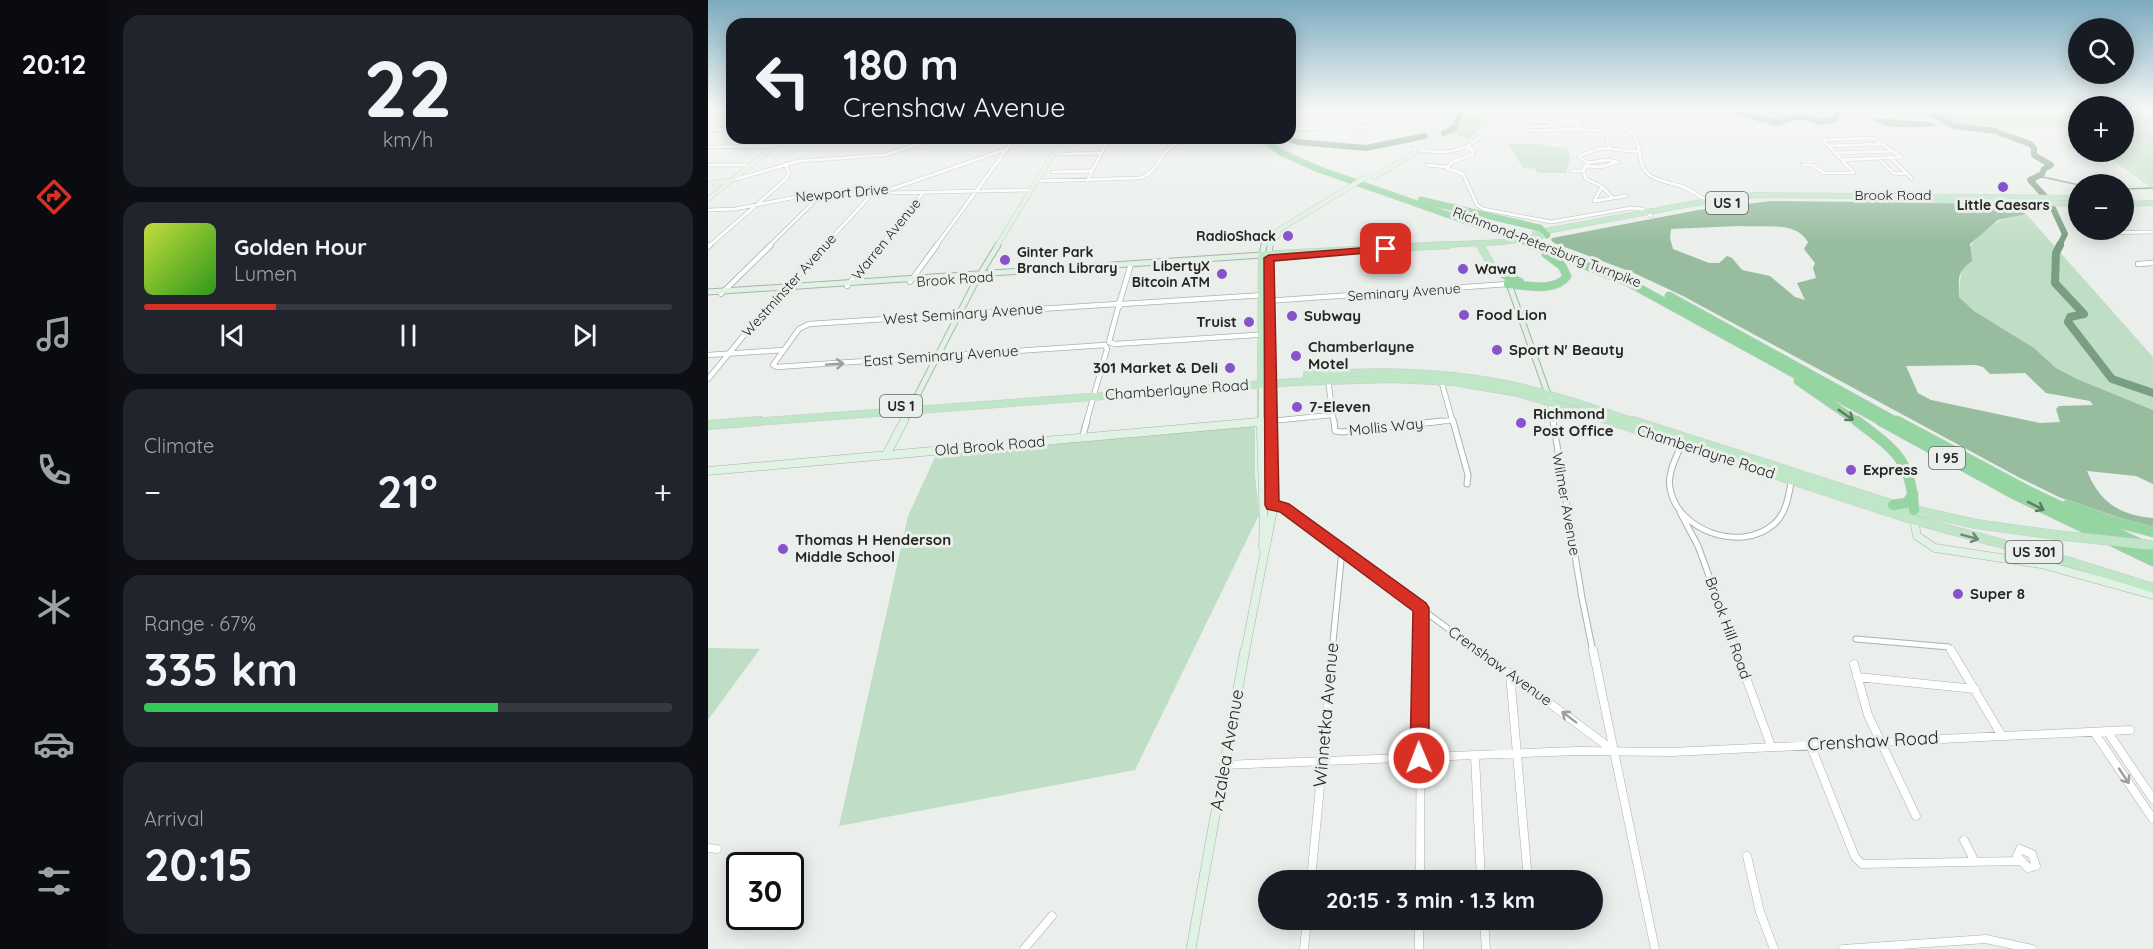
<!DOCTYPE html>
<meta charset="utf-8">
<style>
body{margin:0;font-family:Quicksand,sans-serif;background:#20242c;color:#f1f3f6;height:100vh;display:flex;flex-direction:column;font-size:22px;white-space:nowrap}
*{box-sizing:border-box;margin:0}
p{font-size:20px;color:#9ea1a6}
.icon{flex:none;width:33px;height:33px;fill:none;stroke:currentColor;stroke-width:2;stroke-linecap:round;stroke-linejoin:round}
.map{position:relative;flex:1;overflow:hidden}
.drawer{display:flex;flex-direction:column;gap:15px;padding:15px;background:#0d0f14;width:600px}
.drawer>*{flex:none}
.top-card{position:absolute;left:18px;top:18px;width:570px;height:126px;border-radius:18px;box-shadow:0 3px 15px #0003;background:#171b24;color:#f1f3f6;overflow:hidden}
.tools{position:absolute;left:1360px;top:18px;display:grid;gap:12px}
.tools a{display:grid;place-items:center;width:66px;height:66px;border-radius:50%;background:#171b24;box-shadow:0 3px 15px #0003;font-size:30px}
.speed{position:absolute;left:18px;top:852px;display:flex;gap:12px;font-size:30px;font-weight:700;text-align:center}
.speed>*{display:grid;place-content:center;width:78px;height:78px;border-radius:50%;background:#171b24;box-shadow:0 3px 15px #0003;line-height:1}
.speed .limit{border:3px solid #111;border-radius:9px;background:#fff;color:#111}
.pin{position:absolute;display:grid;place-items:center;width:51px;height:51px;color:#fff;margin:-26px;border-radius:12px;box-shadow:0 3px 9px #0006}
.me{position:absolute;width:66px;margin:-33px;rotate:359deg;stroke-linejoin:round;filter:drop-shadow(0 0 4px #0008)}
.turn{display:flex;align-items:center;gap:21px;height:126px;padding:0 18px;font-size:27px}
.turn .icon{width:78px;height:78px;stroke-width:2.5}
.turn b{display:block;font-size:42px;line-height:51px}
.big{font-size:45px;font-weight:700;line-height:1.1}
.drawer .widget{flex:1;display:flex;flex-direction:column;justify-content:center;gap:9px;min-width:0;padding:0 21px;border-radius:18px;background:#20242c}
.drawer .dial{align-items:center;gap:0}
.dial b{font-size:78px;line-height:1}
.song{display:flex;align-items:center;gap:18px}
.cover{width:72px;height:72px;border-radius:9px;background:linear-gradient(135deg,hsl(70 70% 55%),hsl(110 70% 35%))}
.played{height:6px;border-radius:3px;background:linear-gradient(90deg,#d93025 25%,#363941 25%)}
.keys{display:flex;justify-content:space-around;direction:ltr}
.heat{display:flex;justify-content:space-between;align-items:center;font-size:33px;direction:ltr}
.charge{height:9px;border-radius:4px;background:linear-gradient(90deg,#34c759 67%,#363941 0)}
.trip{position:absolute;left:550px;top:870px;width:345px;height:60px;border-radius:30px;background:#171b24;box-shadow:0 3px 15px #0003;font-weight:700;line-height:60px;text-align:center}
main{display:flex;flex:1;min-height:0}
.tabs{display:flex;flex-direction:column;width:108px;justify-content:space-around;align-items:center;background:#090b0e;color:#9ea1a6}
.tabs .icon{width:42px;height:42px}
.tabs .selected{color:#d93025}
.tabs b{font-size:27px;color:#f1f3f6}
.map>svg:first-child{display:block}
.green{fill:#c0ddc5}
.forest{fill:#97bc9e;fill-rule:evenodd}
.water{fill:#7a9e81}
.lines{fill:none;stroke-linecap:round;stroke-linejoin:round}
.stream{stroke:#7a9e81;stroke-width:1.5}
.river-far1{stroke:#7a9e81;stroke-width:6}
.river{stroke:#7a9e81;stroke-width:8}
.street-far3-casing{stroke:#acb1ad;stroke-width:4}
.street-far2-casing{stroke:#acb1ad;stroke-width:6}
.street-far1-casing{stroke:#acb1ad;stroke-width:7}
.street-casing{stroke:#acb1ad;stroke-width:9}
.secondary-far3-casing{stroke:#acb1ad;stroke-width:5}
.secondary-far2-casing{stroke:#acb1ad;stroke-width:7}
.secondary-far1-casing{stroke:#acb1ad;stroke-width:9}
.secondary-casing{stroke:#acb1ad;stroke-width:10}
.primary-far2-casing{stroke:#cbcbcb;stroke-width:6}
.primary-far1-casing{stroke:#cbcbcb;stroke-width:8}
.primary-casing{stroke:#cbcbcb;stroke-width:10}
.highway-far2-casing{stroke:#cbcbcb;stroke-width:7}
.highway-far1-casing{stroke:#cbcbcb;stroke-width:9}
.highway-casing{stroke:#cbcbcb;stroke-width:11}
.street-far3{stroke:#fff;stroke-width:3}
.street-far2{stroke:#fff;stroke-width:4.5}
.street-far1{stroke:#fff;stroke-width:5}
.street{stroke:#fff;stroke-width:8}
.secondary-far3{stroke:#dff2e3;stroke-width:4.5}
.secondary-far2{stroke:#dff2e3;stroke-width:5}
.secondary-far1{stroke:#dff2e3;stroke-width:8}
.secondary{stroke:#dff2e3;stroke-width:9}
.primary-far2{stroke:#bfe6c7;stroke-width:5}
.primary-far1{stroke:#bfe6c7;stroke-width:7}
.primary{stroke:#bfe6c7;stroke-width:9}
.highway-far2{stroke:#94d5a1;stroke-width:6}
.highway-far1{stroke:#94d5a1;stroke-width:8}
.highway{stroke:#94d5a1;stroke-width:10}
.secondary-bridge-casing{stroke:#acb1ad;stroke-width:5;stroke-linecap:butt}
.primary-bridge-far1-casing{stroke:#cbcbcb;stroke-width:6;stroke-linecap:butt}
.primary-bridge-casing{stroke:#cbcbcb;stroke-width:10;stroke-linecap:butt}
.secondary-bridge{stroke:#dff2e3;stroke-width:4.5}
.primary-bridge-far1{stroke:#bfe6c7;stroke-width:5}
.primary-bridge{stroke:#bfe6c7;stroke-width:9}
.oneway{stroke:#9d9e9d}
.oneway2{stroke:#5c7e63}
.oneway3{stroke:#728676}
.route{fill:#d93025;stroke:#8d1f18;stroke-width:1.5}
.poi-dot{fill:#8653cb;stroke:#eaefeb;stroke-width:2}
.labels{text-anchor:middle;stroke-width:6;stroke-linejoin:round;paint-order:stroke}
.far-street-label{font-size:14px;fill:#252725;stroke:#eaefeb}
.shield{fill:#eaefeb;stroke:#606360;stroke-width:1.5}
.shield-label{font-size:14px;font-weight:bold;fill:#252725}
.far-poi-label{font-size:14px;font-weight:bold;fill:#252725;stroke:#eaefeb;text-anchor:end}
.street-label{font-size:15px;fill:#252725;stroke:#eaefeb}
.poi-label{font-size:15px;font-weight:bold;fill:#252725;stroke:#eaefeb;text-anchor:start}
.near-street-label{font-size:18px;fill:#252725;stroke:#eaefeb}
</style>
<main>
<nav class="tabs">
<b>20:12</b>
<svg class="icon selected" aria-label="directions" viewBox="0 0 24 24"><path d="M12 3l9 9-9 9-9-9zM9 14v-3h6M13 9l2 2-2 2"/></svg>
<svg class="icon" aria-label="music" viewBox="0 0 24 24"><path d="M9 18V5l10-2v13"/><circle cx="6" cy="18" r="3"/><circle cx="16" cy="16" r="3"/></svg>
<svg class="icon" aria-label="phone" viewBox="0 0 24 24"><path d="M5 4h4l2 5-3 2q2 4 5 5l2-3 5 2v4C11 20 4 13 5 4z"/></svg>
<svg class="icon" aria-label="climate" viewBox="0 0 24 24"><path d="M12 3v18M4 7l16 10M4 17L20 7"/></svg>
<svg class="icon" aria-label="car" viewBox="0 0 24 24"><path d="M5 17H2v-5l4-1 3-4h7l3 4 3 1v5h-3M9 17h6M6 11h13"/><circle cx="7" cy="17" r="2"/><circle cx="17" cy="17" r="2"/></svg>
<svg class="icon" aria-label="filters" viewBox="0 0 24 24"><path d="M4 7h16M4 17h16"/><circle cx="9" cy="7" r="2"/><circle cx="15" cy="17" r="2"/></svg>
</nav>
<section class="drawer">
<div class="widget dial"><b>22</b><p>km/h</p></div>
<div class="widget">
<div class="song"><i class="cover"></i><div><b>Golden Hour</b><p>Lumen</p></div></div>
<div class="played"></div>
<div class="keys"><svg class="icon" aria-label="previous" viewBox="0 0 24 24"><path d="M18 5L8 12l10 7zM5 5v14"/></svg><svg class="icon" aria-label="pause" viewBox="0 0 24 24"><path d="M8 5v14M16 5v14"/></svg><svg class="icon" aria-label="next" viewBox="0 0 24 24"><path d="M6 5l10 7-10 7zM19 5v14"/></svg></div>
</div>
<div class="widget"><p>Climate</p>
<div class="heat"><a>−</a><b class="big">21°</b><a>+</a></div>
</div>
<div class="widget"><p>Range · 67%</p><b class="big">335 km</b><div class="charge"></div></div>
<div class="widget"><p>Arrival</p><b class="big">20:15</b></div>
</section>
<div class="map">
<svg width="1445" height="949" viewBox="0 0 1445 949">
<rect width="100%" height="100%" fill="#eaefeb"/>
<path class="green" d="M750,110h27l-5,6 9,5 -20,18 -21,-8z
M1021,110h115v1c-28,17 -20,7 -48,5 -14,15 -49,0 -67,-6z
M1219,110h27l8,6 24,2 65,-2 16,11 -71,1 -2,-2 -47,-2z
M1416,110l29,1v70l-42,-29h13z
M800,144h28l31,5 3,8 -4,16h-28l-4,-5 -10,1z
M1318,214l127,143v53l-76,-31 -21,-11 -22,-20 -60,-37 -15,-14c1,-46 18,-76 67,-83z
M547,426v48l4,41 -124,255 -296,56 69,-310 28,-61z
M0,648l52,1 -52,71z"/>
<path class="forest" d="M1063,201l186,2 10,5c13,-12 45,-1 59,6l-28,6 -28,24 2,17c-16,11 -13,18 -13,36l15,14 60,37 22,20 21,11 76,31v74l-17,-8 -49,-5c13,32 33,44 66,47v11l-92,-31 -41,-20 -337,-182 -49,-23 -80,-30 -3,-3 1,-2 146,-28zM1031,226c23,2 56,-6 69,16l-4,7 11,14 -2,5 3,10 -19,5 8,17 -10,-3 -25,-21 -28,-6 -10,-12 -5,-2 -8,7h-10l-36,-14 -3,-11 1,-9zM1268,365l7,2 7,7 35,-1 21,20 44,8 3,4 -34,1 -3,3 4,13 -20,1 -109,-23 -13,-7 -12,-27z"/>
<path class="water" d="M1169,118l52,4 8,3c-14,3 -55,5 -64,-6z"/>
<g class="lines">
<path class="stream" d="M1330,176l41,9
M1416,189l29,-1"/>
<path class="river-far1" d="M1020,110l49,13 23,-7 19,6 15,-3 8,-9
M1217,110l29,16 42,5
M736,133l11,-5 6,-18
M1292,133l30,11 4,4v7l17,10 -7,4 -2,5 -12,6 20,22 15,32 -6,12
M579,138l11,4 68,6 59,-12"/>
<path class="river" d="M1352,245l-4,8 -1,30 29,31 -14,3 -2,5 44,57 41,14"/>
<defs>
<path id="street-far3" d="M589,110l-2,19 86,-3
M0,113h24
M875,118l-6,7 1,4 24,2 7,9 -2,4 4,5
M805,124l12,-3
M819,127l28,-1
M854,129l-14,-7 -23,-1 3,10 50,-2
M0,130l24,-1
M1164,138l30,19 -60,3 -19,-20z
M1120,146l53,-2
M0,147l66,-1
M759,147l5,2 1,5 -22,9 -4,5 16,6 14,31 6,4 68,13 80,-14 11,1 9,7
M705,149c22,4 47,6 65,-10 8,-6 13,-17 23,-22 23,-13 108,-2 129,14 13,11 6,31 17,42 9,8 23,10 34,13 12,5 21,11 31,19
M1126,153l58,-2
M355,154l38,-1
M1171,159l14,14 14,1
M1184,159l20,20
M0,165h43
M719,165l20,2
M1094,165h11l11,8h30l-12,-13
M863,171h13
M344,172l40,-1
M25,180l66,-19 86,-6 51,-17
M330,181l102,-3c26,-9 14,-36 59,-40
M379,181l22,-43
M894,187l-8,14 19,-3 -12,-12 -15,-7 -3,-9 3,-4 14,1 18,-5 -11,-2 -20,3 -8,-7 22,-8 40,4
M180,193l144,-3
M905,198l13,-2
M0,210l27,-1 67,-13 81,-4 124,-43
M1384,233l61,-1
M1,246l77,-67 3,-6 -4,-9
M61,246l52,-51
M116,246l49,-53
M171,246l45,-54
M228,246l79,-108"/>
<path id="street-far2" d="M0,247l2,-2
M1430,264l15,-1
M202,282l27,-37
M139,286l34,-41
M13,294l50,-49
M557,295l-143,9 -4,4 -9,34 6,2 156,-10
M559,301l241,-17
M0,355l75,-5
M0,379l73,-89 7,-4 38,-41
M620,380l6,43
M733,380l12,43
M842,401l4,22
M563,421l60,-6
M378,423l21,-74 -2,-4 -328,22 -4,-2 26,-36 10,-5 308,-20 3,-3 11,-37
M720,423l25,-3"/>
<path id="street-far1" d="M626,421l1,10 7,1 100,-11
M745,421l15,54 -1,9
M845,421l29,177 11,54
M374,438l5,-17
M974,443c-5,13 -15,30 -12,45 7,43 71,65 104,36 13,-11 15,-31 18,-47
M556,505l20,3 196,144
M972,512l18,34 39,106
M1148,639l93,8 3,5
M624,652l10,-102
M713,652v-44"/>
<path id="street" d="M770,650l136,101
M885,650l62,299
M1028,650l35,96
M1243,650l51,86
M1146,664l14,51 48,101
M802,674l18,206
M1149,677l118,12
M1399,731l46,68
M1386,732l59,87
M1102,744l45,113 7,7 157,-3
M767,756l6,124
M516,765l353,-14 95,1 458,-22
M1256,840l11,22
M0,848l9,1
M1312,849l12,5 4,12 -8,2 -11,-12z
M1039,856l13,56 14,37
M603,880l22,-230
M712,880l1,-230
M711,920v29
M776,920l2,29
M316,949l28,-33
M596,949l3,-29
M1135,949l143,-10 46,10"/>
<path id="secondary-far3" d="M731,127l7,-17
M666,177c30,-18 64,-32 77,-67
M0,184l21,-3
M0,199l77,-61
M289,246l66,-108
M556,246l8,-12 76,-46
M562,246l9,-12"/>
<path id="secondary-far2" d="M561,255l1,-10
M800,281l42,119
M0,292l554,-37 2,-10
M563,383l2,40
M553,384v39
M195,423l73,-142 22,-36
M544,423l19,-2"/>
<path id="secondary-far1" d="M553,421c0,43 4,85 2,127
M178,455l18,-34
M0,471l561,-50
M1206,520l3,16 18,12 106,16 112,31
M537,652l27,-137 1,-94"/>
<path id="secondary" d="M483,949l54,-299"/>
<path id="primary-far2" d="M1338,110l33,22
M1399,152l46,33
M1221,200l150,4
M1416,204l29,-1
M827,233l172,-32 48,-6 324,3
M771,243l2,3
M713,246l81,-4"/>
<path id="primary-far1" d="M772,245l12,21 11,8
M561,255l2,128
M599,375c64,-4 130,-5 193,8 47,9 92,25 138,40
M553,384l1,-129 186,-10
M32,423l554,-41 98,-3 62,3 64,11 98,30"/>
<path id="primary" d="M904,421l302,99 156,42 83,26
M925,421l264,85 79,18 80,11
M0,425l52,-4"/>
<path id="highway-far2" d="M553,138l21,15 36,16 219,77
M713,200l119,28 7,7"/>
<path id="highway-far1" d="M825,245l95,37 256,141
M795,274l17,8
M800,284c18,1 47,9 59,-8l-5,-10 -16,-12
M961,296l230,127
M1090,381l61,42"/>
<path id="highway" d="M1149,421c38,29 54,38 57,89
M1173,421l133,73 139,67
M1189,421l133,71 123,58
M1185,505l14,-2 6,-9
M1359,505l44,16 42,11"/>
</defs>
<use href="#street-far3" class="street-far3-casing"/>
<use href="#street-far2" class="street-far2-casing"/>
<use href="#street-far1" class="street-far1-casing"/>
<use href="#street" class="street-casing"/>
<use href="#secondary-far3" class="secondary-far3-casing"/>
<use href="#secondary-far2" class="secondary-far2-casing"/>
<use href="#secondary-far1" class="secondary-far1-casing"/>
<use href="#secondary" class="secondary-casing"/>
<use href="#primary-far2" class="primary-far2-casing"/>
<use href="#primary-far1" class="primary-far1-casing"/>
<use href="#primary" class="primary-casing"/>
<use href="#highway-far2" class="highway-far2-casing"/>
<use href="#highway-far1" class="highway-far1-casing"/>
<use href="#highway" class="highway-casing"/>
<use href="#street-far3" class="street-far3"/>
<use href="#street-far2" class="street-far2"/>
<use href="#street-far1" class="street-far1"/>
<use href="#street" class="street"/>
<use href="#secondary-far3" class="secondary-far3"/>
<use href="#secondary-far2" class="secondary-far2"/>
<use href="#secondary-far1" class="secondary-far1"/>
<use href="#secondary" class="secondary"/>
<use href="#primary-far2" class="primary-far2"/>
<use href="#primary-far1" class="primary-far1"/>
<use href="#primary" class="primary"/>
<use href="#highway-far2" class="highway-far2"/>
<use href="#highway-far1" class="highway-far1"/>
<use href="#highway" class="highway"/>
<defs>
<path id="secondary-bridge" d="M640,188l21,-13"/>
<path id="primary-bridge-far1" d="M794,242l40,-6"/>
<path id="primary-bridge" d="M1348,535l95,10"/>
</defs>
<use href="#secondary-bridge" class="secondary-bridge-casing"/>
<use href="#primary-bridge-far1" class="primary-bridge-far1-casing"/>
<use href="#primary-bridge" class="primary-bridge-casing"/>
<use href="#secondary-bridge" class="secondary-bridge"/>
<use href="#primary-bridge-far1" class="primary-bridge-far1"/>
<use href="#primary-bridge" class="primary-bridge"/>
</g>
<defs><path id="oneway-shaft" d="M-6 0H5M1.5-3L5.5 0L1.5 3" fill="none" stroke-width="1.6" stroke-linecap="round" stroke-linejoin="round" transform="scale(1.5)"/></defs>
<g class="oneway">
<use href="#oneway-shaft" transform="translate(127 364) rotate(-4)"/>
<use href="#oneway-shaft" transform="translate(861 717) rotate(-143)"/>
<use href="#oneway-shaft" transform="translate(1416 776) rotate(56)"/>
</g>
<g class="oneway2">
<use href="#oneway-shaft" transform="translate(1138 415) rotate(35)"/>
<use href="#oneway-shaft" transform="translate(1328 506) rotate(27)"/>
</g>
<use class="oneway3" href="#oneway-shaft" transform="translate(1262 537) rotate(15)"/>
<linearGradient id="sky" x2="0" y2="1"><stop stop-color="#7cabbf"/><stop offset="0.45" stop-color="#f6f8f6"/><stop offset="1" stop-color="#f6f8f6" stop-opacity="0"/></linearGradient>
<rect width="1445" height="243" fill="url(#sky)"/>
<path class="route" d="M678,246l4,1v4l-116,10 5,240 10,3 137,99 3,5v150l-3,6 -7,3 -6,-3 -3,-6 3,-147 -133,-99 -13,-3 -2,-4 -1,-247 5,-3z"/>
<g class="poi-dot">
<circle cx="1295" cy="187" r="6"/>
<circle cx="580" cy="236" r="6"/>
<circle cx="297" cy="260" r="6"/>
<circle cx="755" cy="269" r="6"/>
<circle cx="514" cy="274" r="6"/>
<circle cx="756" cy="315" r="6"/>
<circle cx="584" cy="316" r="6"/>
<circle cx="541" cy="322" r="6"/>
<circle cx="789" cy="350" r="6"/>
<circle cx="588" cy="356" r="6"/>
<circle cx="522" cy="368" r="6"/>
<circle cx="589" cy="407" r="6"/>
<circle cx="813" cy="423" r="6"/>
<circle cx="1143" cy="470" r="6"/>
<circle cx="75" cy="549" r="6"/>
<circle cx="1250" cy="594" r="6"/>
</g>
<g class="labels">
<g class="far-street-label">
<text transform="translate(134 193) rotate(-5)" y="5">Newport Drive</text>
<text x="1185" y="200">Brook Road</text>
<text transform="translate(178 239) rotate(-51)" y="5">Warren Avenue</text>
<text transform="translate(839 247) rotate(21)" y="5">Richmond-Petersburg Turnpike</text>
<text transform="translate(247 279) rotate(-4)" y="5">Brook Road</text>
<text transform="translate(81 285) rotate(-48)" y="5">Westminster Avenue</text>
<text transform="translate(696 292) rotate(-4)" y="5">Seminary Avenue</text>
</g>
<g class="shield">
<rect x="998" y="192" width="42" height="22" rx="4.5"/>
<rect x="172" y="395" width="42" height="22" rx="4.5"/>
<rect x="1221" y="447" width="36" height="22" rx="4.5"/>
<rect x="1297.5" y="541" width="57" height="22" rx="4.5"/>
</g>
<g class="shield-label">
<text x="1019" y="208">US 1</text>
<text x="193" y="411">US 1</text>
<text x="1239" y="463">I 95</text>
<text x="1326" y="557">US 301</text>
</g>
<g class="far-poi-label">
<text x="1295" y="210" text-anchor="middle">Little Caesars</text>
<text x="568" y="241">RadioShack</text>
<text x="309" y="257" text-anchor="start">Ginter Park<tspan x="309" dy="16">Branch Library</tspan></text>
<text x="502" y="271">LibertyX<tspan x="502" dy="16">Bitcoin ATM</tspan></text>
<text x="767" y="274" text-anchor="start">Wawa</text>
</g>
<g class="street-label">
<text transform="translate(255 314) rotate(-4)" y="5">West Seminary Avenue</text>
<text transform="translate(233 356) rotate(-4)" y="5">East Seminary Avenue</text>
<text transform="translate(469 390) rotate(-4)" y="5">Chamberlayne Road</text>
<text transform="translate(678 427) rotate(-6)" y="5">Mollis Way</text>
<text transform="translate(282 446) rotate(-5)" y="5">Old Brook Road</text>
<text transform="translate(998 452) rotate(18)" y="5">Chamberlayne Road</text>
<text transform="translate(858 504) rotate(80)" y="5">Wilmer Avenue</text>
<text transform="translate(1020 628) rotate(70)" y="5">Brook Hill Road</text>
<text transform="translate(792 666) rotate(36)" y="5">Crenshaw Avenue</text>
</g>
<g class="poi-label">
<text x="768" y="320">Food Lion</text>
<text x="596" y="321">Subway</text>
<text x="529" y="327" text-anchor="end">Truist</text>
<text x="600" y="352">Chamberlayne<tspan x="600" dy="17">Motel</tspan></text>
<text x="801" y="355">Sport N' Beauty</text>
<text x="510" y="373" text-anchor="end">301 Market &amp; Deli</text>
<text x="601" y="412">7-Eleven</text>
<text x="825" y="419">Richmond<tspan x="825" dy="17">Post Office</tspan></text>
<text x="1155" y="475">Express</text>
<text x="87" y="545">Thomas H Henderson<tspan x="87" dy="17">Middle School</tspan></text>
<text x="1262" y="599">Super 8</text>
</g>
<g class="near-street-label">
<text transform="translate(618 715) rotate(-85)" y="6">Winnetka Avenue</text>
<text transform="translate(1165 741) rotate(-3)" y="6">Crenshaw Road</text>
<text transform="translate(519 750) rotate(-80)" y="6">Azalea Avenue</text>
</g>
</g>
</svg>
<div class="tools">
<a><svg class="icon" aria-label="search" viewBox="0 0 24 24"><circle cx="10" cy="10" r="6"/><path d="M15 15l6 6"/></svg></a>
<a>+</a>
<a>−</a>
</div>
<div class="speed"><div class="limit">30</div></div>
<div class="pin" style="left:678px;top:249px;background:#d93025"><svg class="icon" aria-label="arrive" viewBox="0 0 24 24"><path d="M6 21V4h12l-3 4 3 4H6"/></svg></div>
<svg class="me" style="left:711px;top:758px" viewBox="-20 -20 40 40"><circle r="17" fill="#d93025" stroke="#fff" stroke-width="3"/><path d="M0-11L8 9 0 5-8 9z" fill="#fff"/></svg>
<div class="trip">20:15 · 3 min · 1.3 km</div>
<div class="top-card">
<div class="turn"><svg class="icon" aria-label="left" viewBox="0 0 24 24"><path d="M17 20v-9H6M10 6l-5 5 5 5"/></svg><div><b>180 m</b>Crenshaw Avenue</div></div>
</div>
</div>
</main>
